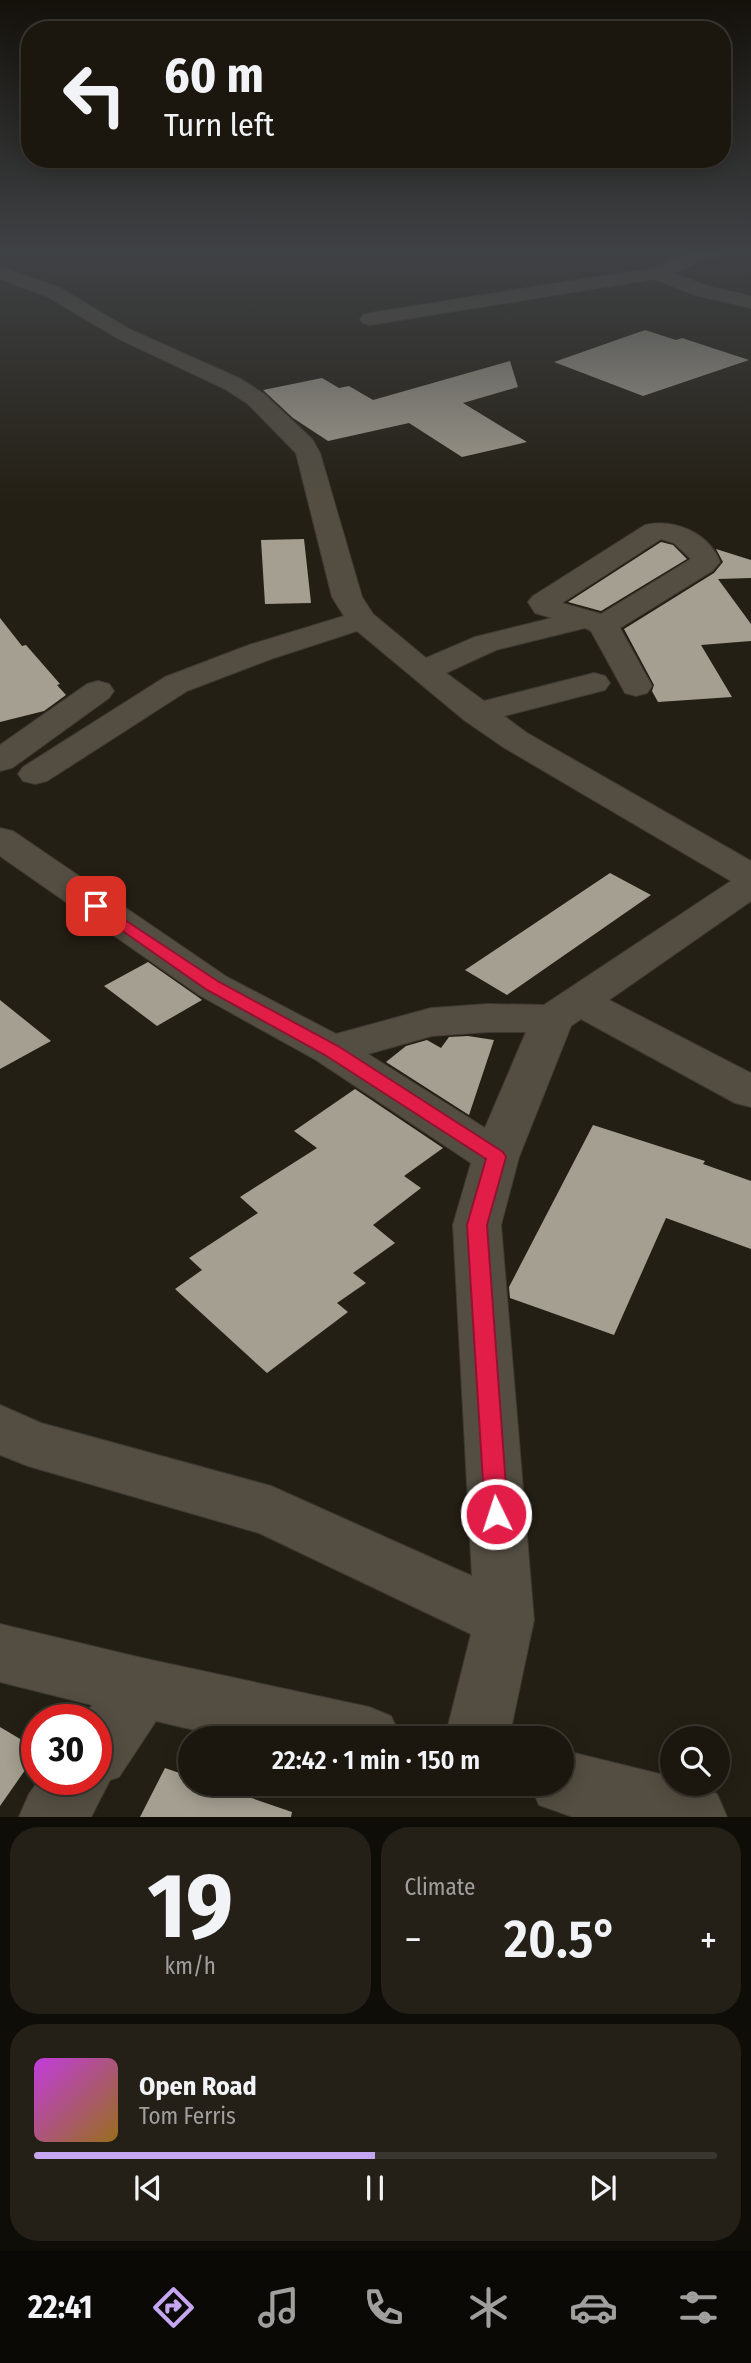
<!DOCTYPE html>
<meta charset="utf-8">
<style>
body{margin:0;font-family:"Fira Sans Condensed",sans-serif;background:#242018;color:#f1f3f6;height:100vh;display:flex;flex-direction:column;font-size:26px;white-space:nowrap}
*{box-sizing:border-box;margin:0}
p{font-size:23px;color:#a09f9e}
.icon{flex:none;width:38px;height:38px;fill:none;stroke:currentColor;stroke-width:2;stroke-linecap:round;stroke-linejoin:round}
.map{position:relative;height:1817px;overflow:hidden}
.sheet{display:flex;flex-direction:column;gap:10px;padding:10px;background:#0f0d08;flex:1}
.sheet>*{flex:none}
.guide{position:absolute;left:21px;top:21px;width:710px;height:147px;border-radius:28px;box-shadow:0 4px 18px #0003,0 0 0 2px #39362f;background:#1b170f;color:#f1f3f6;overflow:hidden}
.controls{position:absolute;left:660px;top:1726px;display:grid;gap:14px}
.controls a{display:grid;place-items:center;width:70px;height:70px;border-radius:50%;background:#1b170f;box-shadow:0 4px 18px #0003,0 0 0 2px #39362f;font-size:35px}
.speed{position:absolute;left:21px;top:1704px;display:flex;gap:14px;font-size:35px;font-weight:700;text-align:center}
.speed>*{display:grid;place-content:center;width:91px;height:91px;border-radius:50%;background:#1b170f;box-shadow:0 4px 18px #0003,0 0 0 2px #39362f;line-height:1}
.speed .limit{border:10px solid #d22;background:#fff;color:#111}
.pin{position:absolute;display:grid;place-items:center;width:60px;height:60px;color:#fff;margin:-30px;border-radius:14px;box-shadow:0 4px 10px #0006}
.me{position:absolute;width:77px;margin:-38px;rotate:356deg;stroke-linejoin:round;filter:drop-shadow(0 0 5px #0008)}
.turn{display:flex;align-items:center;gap:24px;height:147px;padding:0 28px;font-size:32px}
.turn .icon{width:91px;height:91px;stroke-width:2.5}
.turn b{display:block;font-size:49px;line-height:60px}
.big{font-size:52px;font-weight:600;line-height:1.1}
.sheet .card{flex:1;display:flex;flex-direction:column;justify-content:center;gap:10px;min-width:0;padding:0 24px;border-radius:28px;background:#242018}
.sheet .dial{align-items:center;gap:0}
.dial b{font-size:91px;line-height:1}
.song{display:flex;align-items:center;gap:21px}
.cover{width:84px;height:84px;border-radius:10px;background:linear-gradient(135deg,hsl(290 70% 55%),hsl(40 70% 35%))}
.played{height:7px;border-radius:4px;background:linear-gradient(90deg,#c5a7f1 50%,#39362f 50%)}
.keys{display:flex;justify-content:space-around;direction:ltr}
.heat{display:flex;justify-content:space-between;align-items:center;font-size:38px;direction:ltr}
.sheet .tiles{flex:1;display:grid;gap:10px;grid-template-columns:1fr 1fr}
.card:last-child{grid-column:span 2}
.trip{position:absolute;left:178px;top:1726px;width:396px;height:70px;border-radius:35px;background:#1b170f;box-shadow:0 4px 18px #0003,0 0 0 2px #39362f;font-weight:600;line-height:70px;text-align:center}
.menu{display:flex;height:112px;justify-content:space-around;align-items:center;background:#0b0906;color:#a09f9e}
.menu .icon{width:49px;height:49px}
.menu .active{color:#c5a7f1}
.menu b{font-size:32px;color:#f1f3f6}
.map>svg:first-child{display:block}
.building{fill:#a59f91}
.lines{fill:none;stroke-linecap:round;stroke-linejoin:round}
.minor-casing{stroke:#3e3a33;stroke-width:2}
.minor{fill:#544e42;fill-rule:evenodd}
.route{fill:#e11d48;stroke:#92132f;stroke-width:2}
</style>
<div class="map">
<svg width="751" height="1817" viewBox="0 0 751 1817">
<rect width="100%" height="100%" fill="#241f14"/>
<path class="building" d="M645,330l31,10 6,-2 67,22 -106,36 -89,-34z
M510,361l8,26 -55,16 64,39 -65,15 -53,-34 -81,18 -35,-23 -30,-28 59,-12 17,10 10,-2 24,14z
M304,539l7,64 -46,1 -4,-64z
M661,542l12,3 14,14 -86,52 -33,-9z
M716,549l35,11v18l-33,1 33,45v17l-50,4 31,52 -74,5 -6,-11 2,-6 -30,-56 90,-56 9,-11z
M0,618l22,28 4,-1 34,39 -3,1 9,10 -22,16 -44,11z
M610,873l41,22 -144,100 -42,-25z
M148,962l50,35 4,3 -45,26 -53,-40z
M0,1000l51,41 -51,28z
M468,1036l26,4 -25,75 -83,-53 20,-16 21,-6 14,8 8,-11z
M355,1089l88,59 -39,28 17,12 -48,37 22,18 -42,30 13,10 -29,20 11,9 -81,61 -92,-84 27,-19 -13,-12 69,-45 -18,-16 77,-49 -23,-17z
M593,1125l112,36 -2,3 48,17v68l-85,-31 -52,117 -104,-37 -1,-11z
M0,1727l37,22v4l-37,53z
M165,1768l26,9v6h17l84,29 -1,5h-151z"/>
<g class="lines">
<defs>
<path id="minor" d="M694,251h25l-2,4 -44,18 37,14 41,9v12l-56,-13 -41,-16 -284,46 -7,-2 -3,-4 3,-4 7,-2 283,-45z
M0,266l60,22 71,42 110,49 23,15 48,45 8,14 42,144 11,17 53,44 49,-21 77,-19 -17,-5 -7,-11 5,-6 112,-71c29,-7 64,8 75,37l-8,9 -92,57 32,58 -5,7 -11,3 -11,-3 -34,-62 -6,-3 -89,22 -50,23 38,28 110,-28 11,3 5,7 -5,7 -101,26 23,17 224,128v40l-142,99 142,73v34l-16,-4 -154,-84 -10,7 -52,131 -18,68 33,395 -25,118h-64l26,-104 -212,-101 -231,-67 -28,-11v-50l41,18 230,63 201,90 -19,-351 18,-62 -155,-103 -117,-65 -199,-139v-28l13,3 214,146 109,57 95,-26 57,-4 56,1 187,-124 -228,-134 -39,-27 -107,-89 -86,28 -84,32 -140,90 -12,3 -12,-3 -5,-7 5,-7 142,-90 84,-32 95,-29 -12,-19 -36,-144 -48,-49 -23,-15 -108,-51 -71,-42 -46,-17zM661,539l13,4 17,16 -90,55 -39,-11zM488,1032h38l-41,96 -117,-74 64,-18z
M98,681l11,3 5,7 -5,7 -97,70 -12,3v-26l87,-61z
M0,1624l142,34 227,49 22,9 10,22h-172l-73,-17 -37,56 -9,3 -19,37h-72l10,-23 10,-14h57v-60h-15l11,-15 -92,-23z
M562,1750l110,27v6h19l26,11 10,23h-154l-34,-12 -9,-22h32z"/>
</defs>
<use href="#minor" class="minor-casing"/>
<use href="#minor" class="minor"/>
</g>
<linearGradient id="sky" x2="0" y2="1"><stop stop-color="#14110b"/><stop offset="0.5" stop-color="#3f4245"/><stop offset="1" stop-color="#3f4245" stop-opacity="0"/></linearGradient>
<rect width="751" height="505" fill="url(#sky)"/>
<path class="route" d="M96,901l123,81 119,64 165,106 3,5 -19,68 21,289 -3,8 -9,3 -8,-3 -3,-8 -18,-289 19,-66 -161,-104 -118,-65 -116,-81 -3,-3z"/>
</svg>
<div class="controls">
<a><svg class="icon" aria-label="search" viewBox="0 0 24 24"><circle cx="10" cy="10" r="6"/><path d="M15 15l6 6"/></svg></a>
</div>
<div class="speed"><div class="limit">30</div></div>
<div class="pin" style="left:96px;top:906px;background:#d93025"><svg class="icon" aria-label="arrive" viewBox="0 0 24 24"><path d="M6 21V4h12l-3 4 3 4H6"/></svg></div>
<svg class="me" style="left:496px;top:1514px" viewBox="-20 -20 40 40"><circle r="17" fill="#e11d48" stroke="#fff" stroke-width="3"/><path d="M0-11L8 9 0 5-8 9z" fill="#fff"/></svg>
<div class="trip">22:42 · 1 min · 150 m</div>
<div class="guide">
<div class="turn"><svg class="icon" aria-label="left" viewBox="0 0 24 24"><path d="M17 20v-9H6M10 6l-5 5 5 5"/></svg><div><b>60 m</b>Turn left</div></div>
</div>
</div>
<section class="sheet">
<div class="tiles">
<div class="card dial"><b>19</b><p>km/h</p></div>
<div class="card"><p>Climate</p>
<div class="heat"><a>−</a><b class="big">20.5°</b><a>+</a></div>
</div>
<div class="card">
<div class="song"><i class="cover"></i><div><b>Open Road</b><p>Tom Ferris</p></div></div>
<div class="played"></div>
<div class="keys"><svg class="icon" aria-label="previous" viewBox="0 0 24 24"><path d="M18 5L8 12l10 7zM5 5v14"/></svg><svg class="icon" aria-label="pause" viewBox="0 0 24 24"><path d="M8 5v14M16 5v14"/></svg><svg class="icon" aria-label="next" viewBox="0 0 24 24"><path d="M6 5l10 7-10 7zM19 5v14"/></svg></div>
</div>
</div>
</section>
<nav class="menu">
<b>22:41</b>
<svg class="icon active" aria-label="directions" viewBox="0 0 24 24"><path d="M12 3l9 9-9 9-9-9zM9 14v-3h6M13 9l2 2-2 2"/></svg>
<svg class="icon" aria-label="music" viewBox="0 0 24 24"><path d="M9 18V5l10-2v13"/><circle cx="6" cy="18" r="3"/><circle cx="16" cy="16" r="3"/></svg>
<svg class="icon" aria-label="phone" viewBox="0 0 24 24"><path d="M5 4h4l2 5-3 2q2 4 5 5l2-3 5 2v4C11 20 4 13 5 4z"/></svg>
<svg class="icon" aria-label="climate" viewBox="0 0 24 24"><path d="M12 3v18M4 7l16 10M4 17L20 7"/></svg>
<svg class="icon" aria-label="car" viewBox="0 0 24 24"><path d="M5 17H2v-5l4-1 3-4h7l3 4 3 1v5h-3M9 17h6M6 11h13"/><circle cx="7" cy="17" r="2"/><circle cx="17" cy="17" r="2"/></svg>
<svg class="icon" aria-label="filters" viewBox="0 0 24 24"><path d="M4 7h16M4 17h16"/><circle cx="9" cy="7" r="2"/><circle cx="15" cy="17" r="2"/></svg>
</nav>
